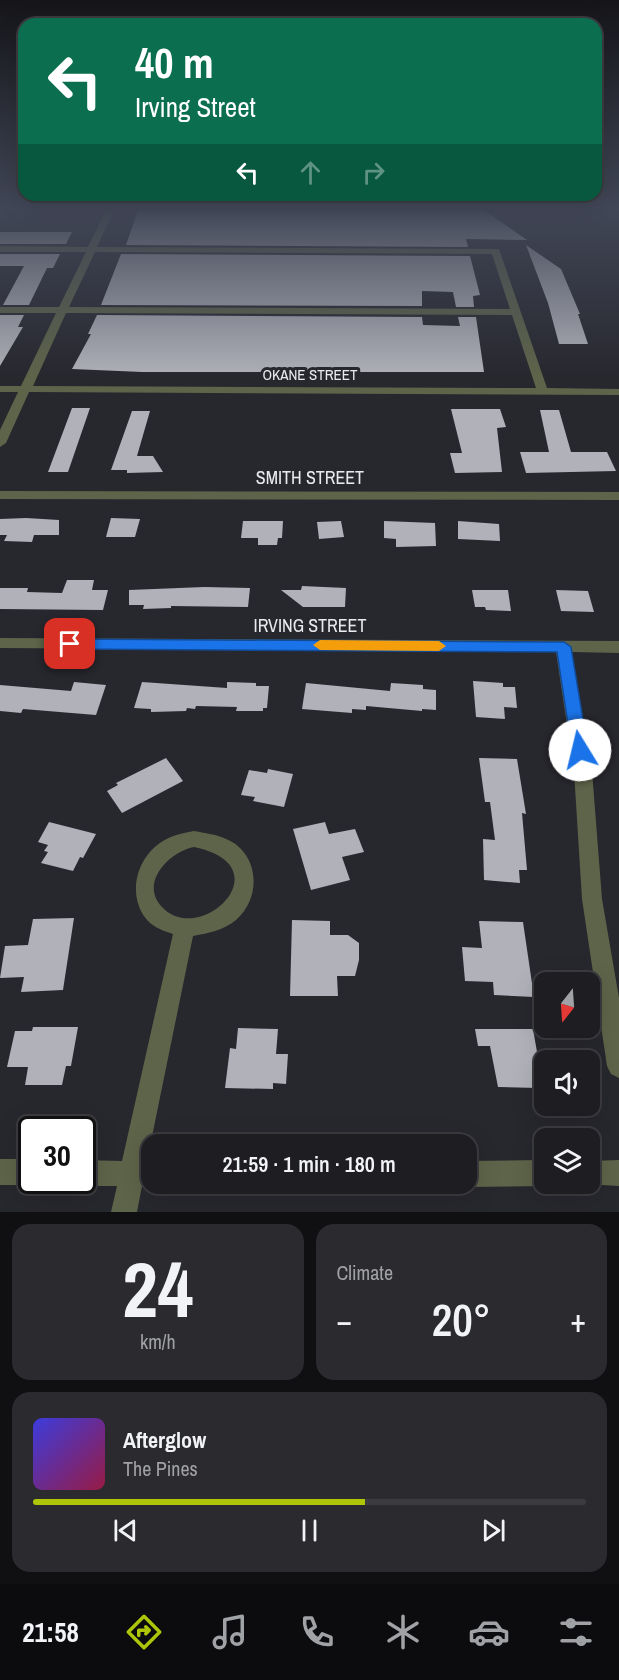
<!DOCTYPE html>
<meta charset="utf-8">
<style>
body{margin:0;font-family:"Archivo Narrow",sans-serif;background:#2a2a2f;color:#f1f3f6;height:100vh;display:flex;flex-direction:column;font-size:22px;white-space:nowrap}
*{box-sizing:border-box;margin:0}
p{font-size:20px;color:#a0a2a5}
.icon{flex:none;width:33px;height:33px;fill:none;stroke:currentColor;stroke-width:2;stroke-linecap:round;stroke-linejoin:round}
.map{position:relative;height:1212px;overflow:hidden}
.side{display:flex;flex-direction:column;gap:12px;padding:12px;background:#101013;flex:1}
.side>*{flex:none}
.banner{position:absolute;left:18px;top:18px;width:584px;height:183px;border-radius:18px;box-shadow:0 6px 24px #0002,0 0 0 2px #3b3b40;background:#0b6e4f;color:#fff;overflow:hidden}
.needle{width:39px;rotate:197deg}
.controls{position:absolute;left:534px;top:972px;display:grid;gap:12px}
.controls a{display:grid;place-items:center;width:66px;height:66px;border-radius:12px;background:#1d1d22;box-shadow:0 6px 24px #0002,0 0 0 2px #3b3b40;font-size:30px}
.speed{position:absolute;left:18px;top:1116px;display:flex;gap:12px;font-size:30px;font-weight:700;text-align:center}
.speed>*{display:grid;place-content:center;width:78px;height:78px;border-radius:50%;background:#1d1d22;box-shadow:0 6px 24px #0002,0 0 0 2px #3b3b40;line-height:1}
.speed .limit{border:3px solid #111;border-radius:9px;background:#fff;color:#111}
.pin{position:absolute;display:grid;place-items:center;width:51px;height:51px;color:#fff;margin:-26px;border-radius:12px;box-shadow:0 3px 9px #0006}
.me{position:absolute;width:66px;margin:-33px;rotate:351deg;stroke-linejoin:round;filter:drop-shadow(0 0 4px #0008)}
.turn{display:flex;align-items:center;gap:21px;height:126px;padding:0 18px;font-size:27px}
.turn .icon{width:78px;height:78px;stroke-width:2.5}
.turn b{display:block;font-size:42px;line-height:51px}
.lanes{display:flex;align-items:center;height:57px;padding:0 18px;background:#0003;justify-content:center;gap:30px;direction:ltr}
.lanes .off{opacity:.35}
.big{font-size:45px;font-weight:600;line-height:1.1}
.side .card{flex:1;display:flex;flex-direction:column;justify-content:center;gap:9px;min-width:0;padding:0 21px;border-radius:18px;background:#2a2a2f}
.side .dial{align-items:center;gap:0}
.dial b{font-size:78px;line-height:1}
.song{display:flex;align-items:center;gap:18px}
.cover{width:72px;height:72px;border-radius:9px;background:linear-gradient(135deg,hsl(240 70% 55%),hsl(340 70% 35%))}
.played{height:6px;border-radius:3px;background:linear-gradient(90deg,#aec508 60%,#3b3b40 60%)}
.keys{display:flex;justify-content:space-around;direction:ltr}
.heat{display:flex;justify-content:space-between;align-items:center;font-size:33px;direction:ltr}
.side .tiles{flex:1;display:grid;gap:12px;grid-template-columns:1fr 1fr}
.card:last-child{grid-column:span 2}
.trip{position:absolute;left:141px;top:1134px;width:336px;height:60px;border-radius:18px;background:#1d1d22;box-shadow:0 6px 24px #0002,0 0 0 2px #3b3b40;font-weight:600;line-height:60px;text-align:center}
.tabs{display:flex;height:96px;justify-content:space-around;align-items:center;background:#0c0c0e;color:#a0a2a5}
.tabs .icon{width:42px;height:42px}
.tabs .active{color:#aec508}
.tabs b{font-size:27px;color:#f1f3f6}
.map>svg:first-child{display:block}
.building{fill:#b0b1b9}
.lines{fill:none;stroke-linecap:round;stroke-linejoin:round}
.street{fill:#5e6449;fill-rule:evenodd}
.route{fill:#1a73e8;stroke:#114b97;stroke-width:1.5}
.slow{fill:#f59e0b}
.labels{text-anchor:middle;stroke-width:6;stroke-linejoin:round;paint-order:stroke}
.far-street-label{font-size:15px;fill:#e9eaee;stroke:#27272e}
.street-label{font-size:18px;fill:#e9eaee;stroke:#27272e}
</style>
<div class="map">
<svg width="619" height="1212" viewBox="0 0 619 1212">
<rect width="100%" height="100%" fill="#27272e"/>
<path class="building" d="M138,210h346l43,30 -61,-1 2,8 -342,-2z
M0,232h72l-6,12h-66z
M526,245l35,24 19,45h-2l10,30h-29l-11,-41z
M0,254h60l-7,14h-6l-18,37h-26l21,-39h-24z
M121,254l349,2 10,39 -7,1 1,11h-18l-3,-15 -31,-1v15l-321,-1z
M0,315h24l-6,12h5l-23,39z
M97,315l325,2 1,8 37,1 -2,-9h18l8,55h-342l-70,-3 19,-35h-3z
M72,408h18l-22,64h-20z
M451,409h49l6,18 -9,1 5,44 -47,1 -5,-20h12z
M540,410h19l12,42h36l9,19 -90,2 -6,-21h29z
M132,411h18l-13,45h16l10,16 -36,1v-3h-16z
M26,518l33,2v15h-25l-2,7 -28,-1 3,-6h-7v-16z
M111,518l29,1 -5,18h-29z
M243,521h40l-1,17h-4l-1,7h-19v-7h-17z
M341,521l3,16 -25,2 -2,-17z
M384,521l51,2 1,23 -40,1v-8l-12,-1z
M458,521l41,3 1,17 -42,-2z
M67,580h27l-2,10h16l-5,20 -103,-1v-21h28l-1,4 35,1z
M302,586l44,2 -1,19h-42l-22,-17h20z
M204,587l46,1 -2,19 -77,-1v2l-28,1 1,-4h-15v-15z
M472,590h36l3,21 -25,-1 -1,-3h-10z
M556,590l32,1 6,21 -33,-1z
M473,681l30,2v4h12l2,21 -13,-1 1,12 -29,-2z
M74,682l32,3 -10,30 -73,-6 -2,4 -21,-2v-26l71,6z
M142,682l85,6v-6l29,1v3h13l-2,22h-4v3h-27l1,-4 -41,-1 -1,3 -8,-1 -1,3 -35,1v-3l-17,-1z
M306,683l84,8 1,-8 32,2v4l13,1v20l-14,-1v2l-56,-5v4l-14,-1v4l-50,-4z
M166,758l17,23 -61,32 -15,-22 11,-6 -2,-2z
M479,758l38,1 9,55 -4,-1 5,57h-8l1,13 -36,-3 -1,-41 12,1 -5,-38h-5z
M268,769l25,5 -9,33 -31,-6 2,-4 -14,-2 8,-25 18,3z
M49,822l47,12 -13,24 -3,-1 -7,14 -32,-8 7,-11 -4,-1 4,-6 -10,-3z
M325,822l4,12 26,-5 9,23 -22,5 8,23 -39,10 -18,-61z
M74,918l-11,72 -42,2 3,-15 -24,1 5,-32 23,-1 5,-26z
M292,920l38,1v14h18l11,8v17l-4,16h-18l1,20h-48z
M479,921l44,1 11,75 -40,-2 -1,-13 -28,-1 -3,-34 20,1z
M33,1027h45l-7,39h-5l-4,19h-37l3,-18h-21l8,-36h17z
M238,1028l40,1 -2,25h12l-2,30 -13,-1v6l-48,-1 5,-40 6,1z
M475,1029h58l7,40h-4l2,19 -40,-1 -8,-41h-12z"/>
<g class="lines">
<path class="street" d="M107,208h8l-18,39 402,2 48,139 72,1v6l-590,-3 -23,51 -6,4v-17l18,-38h-18v-6h21l35,-73h-56v-6h59l27,-55h-86v-6l88,1zM95,252l397,2 18,55 -441,-2zM66,313l446,2 24,73 -503,-2z
M0,491l619,1v8l-619,-1z
M0,638l619,3v12l-47,-1 20,119 10,128 17,99v80l-8,-4 -4,-8 -25,-167 -8,-128 -18,-119 -556,-4z
M194,831c16,3 35,5 47,18 19,20 16,53 -5,71 -12,10 -27,13 -43,16l-46,225h5v23h7l-17,2 -5,26h-26l6,-26h-35l-9,-6h9v-20l40,1 51,-227c-9,-3 -18,-6 -25,-13 -22,-24 -12,-64 15,-80 9,-6 21,-8 31,-10zM194,847c91,19 6,101 -32,60 -23,-24 7,-55 32,-60z
M0,1159h32v21l9,1 -9,4h-32z
M544,1160v24h5l-5,2 -78,1 -7,-3h7v-23z
M619,1160v26l-34,-2h5v-23z"/>
</g>
<linearGradient id="sky" x2="0" y2="1"><stop stop-color="#151519"/><stop offset="0.55" stop-color="#414757"/><stop offset="1" stop-color="#414757" stop-opacity="0"/></linearGradient>
<rect width="619" height="378" fill="url(#sky)"/>
<path class="route" d="M70,639l494,3 7,5 17,103 -3,4 -5,2 -6,-2 -2,-4 -15,-98 -487,-3 -7,-5z"/>
<path class="slow" d="M320,640l119,1 7,5 -7,5 -119,-1 -7,-5z"/>
<g class="labels">
<g class="far-street-label">
<text x="310" y="380">OKANE STREET</text>
</g>
<g class="street-label">
<text x="310" y="484">SMITH STREET</text>
<text x="310" y="632">IRVING STREET</text>
</g>
</g>
</svg>
<div class="controls">
<a><svg class="needle" viewBox="-14 -14 28 28"><path d="M0-13l5 13h-10z" fill="#e53935"/><path d="M0 13l5-13h-10z" fill="#a0a2a5"/></svg></a>
<a><svg class="icon" aria-label="sound" viewBox="0 0 24 24"><path d="M4 9h4l5-4v14l-5-4H4zM17 9q2 3 0 6"/></svg></a>
<a><svg class="icon" aria-label="layers" viewBox="0 0 24 24"><path d="M12 4l9 5-9 5-9-5zM3 14l9 5 9-5"/></svg></a>
</div>
<div class="speed"><div class="limit">30</div></div>
<div class="pin" style="left:70px;top:644px;background:#d93025"><svg class="icon" aria-label="arrive" viewBox="0 0 24 24"><path d="M6 21V4h12l-3 4 3 4H6"/></svg></div>
<svg class="me" style="left:580px;top:750px" viewBox="-20 -20 40 40"><circle r="19" fill="#fff"/><path d="M0-13L10 11 0 6-10 11z" fill="#1a73e8"/></svg>
<div class="trip">21:59 · 1 min · 180 m</div>
<div class="banner">
<div class="turn"><svg class="icon" aria-label="left" viewBox="0 0 24 24"><path d="M17 20v-9H6M10 6l-5 5 5 5"/></svg><div><b>40 m</b>Irving Street</div></div>
<div class="lanes"><svg class="icon" aria-label="left" viewBox="0 0 24 24"><path d="M17 20v-9H6M10 6l-5 5 5 5"/></svg><svg class="icon off" aria-label="ahead" viewBox="0 0 24 24"><path d="M12 20V5M6 11l6-6 6 6"/></svg><svg class="icon off" aria-label="right" viewBox="0 0 24 24"><path d="M7 20v-9h11M14 6l5 5-5 5"/></svg></div>
</div>
</div>
<section class="side">
<div class="tiles">
<div class="card dial"><b>24</b><p>km/h</p></div>
<div class="card"><p>Climate</p>
<div class="heat"><a>−</a><b class="big">20°</b><a>+</a></div>
</div>
<div class="card">
<div class="song"><i class="cover"></i><div><b>Afterglow</b><p>The Pines</p></div></div>
<div class="played"></div>
<div class="keys"><svg class="icon" aria-label="previous" viewBox="0 0 24 24"><path d="M18 5L8 12l10 7zM5 5v14"/></svg><svg class="icon" aria-label="pause" viewBox="0 0 24 24"><path d="M8 5v14M16 5v14"/></svg><svg class="icon" aria-label="next" viewBox="0 0 24 24"><path d="M6 5l10 7-10 7zM19 5v14"/></svg></div>
</div>
</div>
</section>
<nav class="tabs">
<b>21:58</b>
<svg class="icon active" aria-label="directions" viewBox="0 0 24 24"><path d="M12 3l9 9-9 9-9-9zM9 14v-3h6M13 9l2 2-2 2"/></svg>
<svg class="icon" aria-label="music" viewBox="0 0 24 24"><path d="M9 18V5l10-2v13"/><circle cx="6" cy="18" r="3"/><circle cx="16" cy="16" r="3"/></svg>
<svg class="icon" aria-label="phone" viewBox="0 0 24 24"><path d="M5 4h4l2 5-3 2q2 4 5 5l2-3 5 2v4C11 20 4 13 5 4z"/></svg>
<svg class="icon" aria-label="climate" viewBox="0 0 24 24"><path d="M12 3v18M4 7l16 10M4 17L20 7"/></svg>
<svg class="icon" aria-label="car" viewBox="0 0 24 24"><path d="M5 17H2v-5l4-1 3-4h7l3 4 3 1v5h-3M9 17h6M6 11h13"/><circle cx="7" cy="17" r="2"/><circle cx="17" cy="17" r="2"/></svg>
<svg class="icon" aria-label="filters" viewBox="0 0 24 24"><path d="M4 7h16M4 17h16"/><circle cx="9" cy="7" r="2"/><circle cx="15" cy="17" r="2"/></svg>
</nav>
